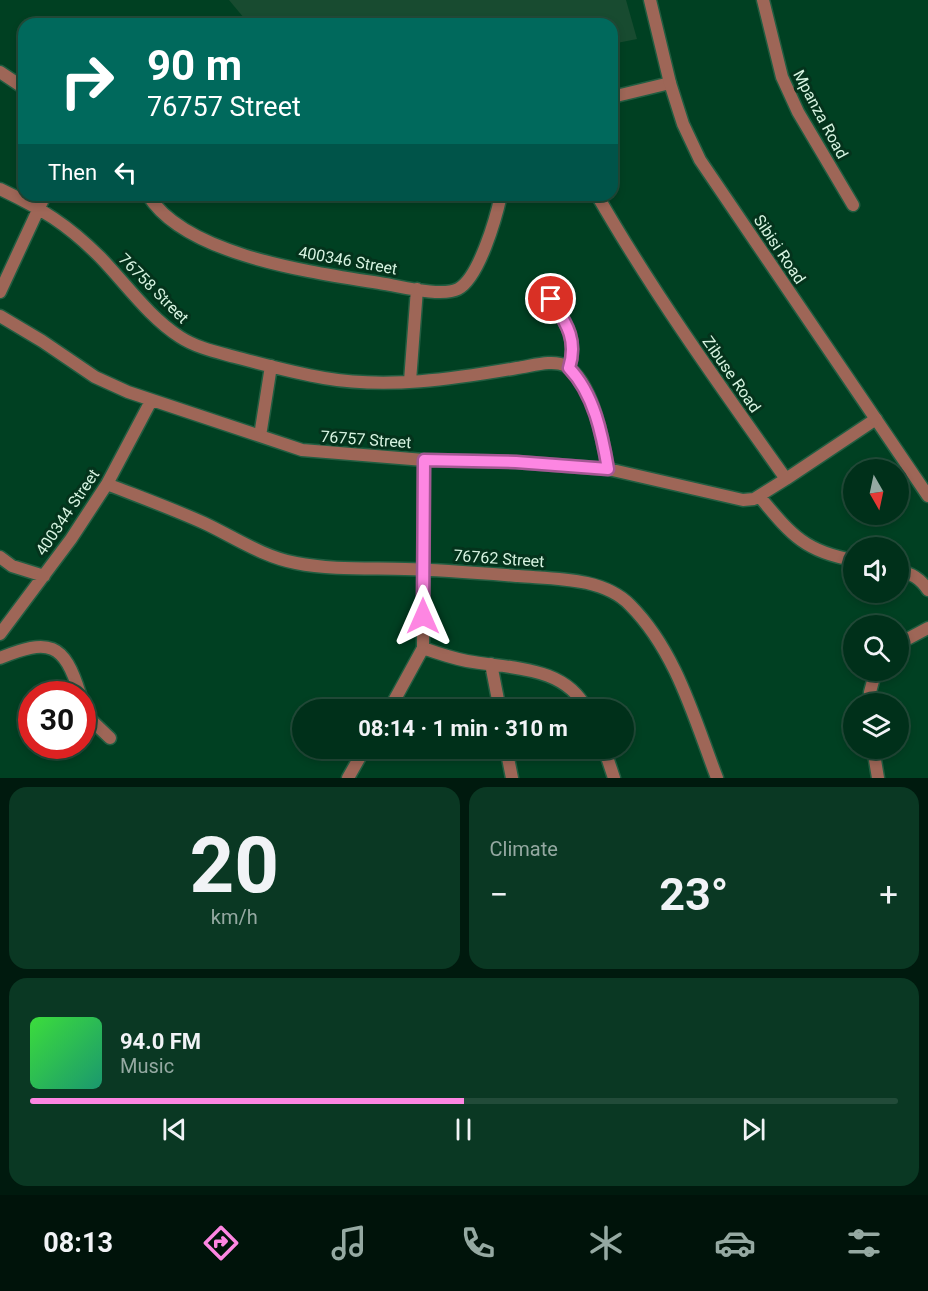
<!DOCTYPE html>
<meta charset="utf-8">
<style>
body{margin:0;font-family:Roboto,sans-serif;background:#0a3823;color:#f1f3f6;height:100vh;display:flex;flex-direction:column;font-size:22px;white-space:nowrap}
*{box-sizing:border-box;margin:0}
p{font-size:20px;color:#95a9a2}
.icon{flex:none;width:33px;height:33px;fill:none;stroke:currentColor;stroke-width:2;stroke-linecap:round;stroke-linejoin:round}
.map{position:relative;height:778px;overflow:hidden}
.details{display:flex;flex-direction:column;gap:9px;padding:9px;background:#001a0e;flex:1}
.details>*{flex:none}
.banner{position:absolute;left:18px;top:18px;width:600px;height:183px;border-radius:18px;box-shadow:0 3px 9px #0003,0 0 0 2px #224b39;background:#00695c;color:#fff;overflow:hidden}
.needle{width:39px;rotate:171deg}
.tools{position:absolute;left:843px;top:459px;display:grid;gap:12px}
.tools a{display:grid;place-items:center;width:66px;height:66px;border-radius:50%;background:#00301a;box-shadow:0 3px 9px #0003,0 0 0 2px #224b39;font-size:30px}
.speed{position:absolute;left:18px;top:681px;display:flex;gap:12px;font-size:30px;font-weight:700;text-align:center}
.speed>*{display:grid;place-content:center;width:78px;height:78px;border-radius:50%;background:#00301a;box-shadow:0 3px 9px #0003,0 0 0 2px #224b39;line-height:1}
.speed .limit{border:9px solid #d22;background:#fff;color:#111}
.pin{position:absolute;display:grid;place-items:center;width:51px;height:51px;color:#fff;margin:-26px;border:3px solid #fff;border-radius:50%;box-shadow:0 2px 6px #0007}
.me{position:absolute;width:66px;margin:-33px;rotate:0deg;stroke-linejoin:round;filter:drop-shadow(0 0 4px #0008)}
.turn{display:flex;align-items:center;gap:21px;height:126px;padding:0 30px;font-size:27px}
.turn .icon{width:78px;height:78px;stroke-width:2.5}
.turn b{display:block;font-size:42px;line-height:51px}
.then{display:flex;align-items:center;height:57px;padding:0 30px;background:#0003;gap:12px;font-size:22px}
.big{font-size:45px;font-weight:700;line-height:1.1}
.details .widget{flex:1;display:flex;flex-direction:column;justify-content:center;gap:9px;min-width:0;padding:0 21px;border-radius:18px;background:#0a3823}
.details .dial{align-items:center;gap:0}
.dial b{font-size:78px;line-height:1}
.song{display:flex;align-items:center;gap:18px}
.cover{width:72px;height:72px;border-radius:9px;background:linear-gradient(135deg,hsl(120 70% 55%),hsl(160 70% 35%))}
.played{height:6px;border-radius:3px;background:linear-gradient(90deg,#fd86e2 50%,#224b39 50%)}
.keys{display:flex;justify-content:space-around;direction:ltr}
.heat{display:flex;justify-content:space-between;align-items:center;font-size:33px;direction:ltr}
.details .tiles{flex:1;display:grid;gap:9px;grid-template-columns:1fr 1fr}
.widget:last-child{grid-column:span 2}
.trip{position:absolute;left:292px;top:699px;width:342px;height:60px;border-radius:30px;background:#00301a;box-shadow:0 3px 9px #0003,0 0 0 2px #224b39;font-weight:700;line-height:60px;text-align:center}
.dock{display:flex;height:96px;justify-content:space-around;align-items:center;background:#00130a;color:#95a9a2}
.dock .icon{width:42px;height:42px}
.dock .selected{color:#fd86e2}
.dock b{font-size:27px;color:#f1f3f6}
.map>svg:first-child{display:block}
.built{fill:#184b30}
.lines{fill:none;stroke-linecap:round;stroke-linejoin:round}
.minor-casing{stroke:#225d41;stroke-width:15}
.tertiary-casing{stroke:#225d41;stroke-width:15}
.minor{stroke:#9e6657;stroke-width:12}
.tertiary{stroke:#9e6657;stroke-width:12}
.route-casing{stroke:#a45793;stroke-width:15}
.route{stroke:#fd86e2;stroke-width:10}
.labels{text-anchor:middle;stroke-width:6;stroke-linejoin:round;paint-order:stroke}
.street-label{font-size:16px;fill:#d7f4e1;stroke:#04331c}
</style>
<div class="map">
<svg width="928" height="778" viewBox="0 0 928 778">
<rect width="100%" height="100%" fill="#004022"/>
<path class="built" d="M229,0h397l11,39 -25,5v-20h-363z"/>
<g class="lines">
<defs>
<path id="minor" d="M763,0l19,77 16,35 55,93
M0,72l24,16
M612,97l58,-14
M0,189c42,20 67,35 100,68 26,27 49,60 80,80 17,11 37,15 55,20 30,8 59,16 89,21 63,11 130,1 193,-10 15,-2 36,-9 49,-2 27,16 37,75 42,103
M148,195c38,62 170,78 237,89 18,3 57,13 73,5 21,-11 38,-71 43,-94
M597,195c57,99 123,191 189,284l90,-60
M0,292l45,-97
M551,299c15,24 27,39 18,69
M0,316l42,25 53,36 33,15 174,58 122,10 92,2 92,7 135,31 11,-1 32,-20
M410,381l7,-92
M260,436l11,-70
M107,484c33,13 66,25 97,39 30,14 59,34 92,40 35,7 73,5 109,6 38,1 75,4 113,7 36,3 85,1 112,29 46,46 64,113 87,173
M759,496c31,37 45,56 95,64
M0,557l12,9 32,10
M898,570c14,4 22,8 30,20
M0,634l71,-95 36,-55 44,-83
M898,644l30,-16
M423,648c14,5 29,10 44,13 43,8 98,4 120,49
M0,658c49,-20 64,-16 80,36
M491,664l9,46
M82,704l7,14 21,20
M870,704v-12l6,-22
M389,710l34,-62 1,-188
M506,748l6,30
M604,748l10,30
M873,748l5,30
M348,778l17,-30"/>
<path id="tertiary" d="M650,0l20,83 13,41 17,36 228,336"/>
</defs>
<use href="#minor" class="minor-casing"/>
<use href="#tertiary" class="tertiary-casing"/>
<use href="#minor" class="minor"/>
<use href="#tertiary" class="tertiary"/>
</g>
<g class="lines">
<defs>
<path id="route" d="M423,616l1,-156 92,2 92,7c-6,-35 -14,-75 -39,-101 9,-29 -3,-45 -18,-69"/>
</defs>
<use href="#route" class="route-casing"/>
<use href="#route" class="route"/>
</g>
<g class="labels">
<g class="street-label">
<text transform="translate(821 114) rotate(62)" y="6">Mpanza Road</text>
<text transform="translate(780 249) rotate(56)" y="6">Sibisi Road</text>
<text transform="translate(348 260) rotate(10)" y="6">400346 Street</text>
<text transform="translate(154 288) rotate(45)" y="6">76758 Street</text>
<text transform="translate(732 374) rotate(55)" y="6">Zibuse Road</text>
<text transform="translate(366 439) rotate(4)" y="6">76757 Street</text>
<text transform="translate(67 512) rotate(-56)" y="6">400344 Street</text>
<text transform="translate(499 558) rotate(4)" y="6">76762 Street</text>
</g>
</g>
</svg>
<div class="tools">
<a><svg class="needle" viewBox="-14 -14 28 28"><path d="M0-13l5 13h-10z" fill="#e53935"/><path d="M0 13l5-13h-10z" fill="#95a9a2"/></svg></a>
<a><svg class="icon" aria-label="sound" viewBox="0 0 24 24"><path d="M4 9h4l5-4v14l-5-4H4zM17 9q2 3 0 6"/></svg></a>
<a><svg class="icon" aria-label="search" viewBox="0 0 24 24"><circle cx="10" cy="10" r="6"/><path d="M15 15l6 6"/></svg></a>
<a><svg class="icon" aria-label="layers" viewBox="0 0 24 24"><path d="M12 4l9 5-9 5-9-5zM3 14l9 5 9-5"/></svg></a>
</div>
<div class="speed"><div class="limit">30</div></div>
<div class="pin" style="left:551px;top:299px;background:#d93025"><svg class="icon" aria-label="arrive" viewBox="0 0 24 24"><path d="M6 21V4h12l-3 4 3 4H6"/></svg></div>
<svg class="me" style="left:423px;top:616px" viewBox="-20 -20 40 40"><path d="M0-17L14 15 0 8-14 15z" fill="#fd86e2" stroke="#fff" stroke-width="4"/></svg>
<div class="trip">08:14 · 1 min · 310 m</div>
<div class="banner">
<div class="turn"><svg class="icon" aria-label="right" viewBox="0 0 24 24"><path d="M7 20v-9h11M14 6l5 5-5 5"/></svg><div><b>90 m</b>76757 Street</div></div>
<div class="then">Then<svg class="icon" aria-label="left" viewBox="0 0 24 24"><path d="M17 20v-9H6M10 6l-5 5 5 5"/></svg></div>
</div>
</div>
<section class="details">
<div class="tiles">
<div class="widget dial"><b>20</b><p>km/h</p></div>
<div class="widget"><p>Climate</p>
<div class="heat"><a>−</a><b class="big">23°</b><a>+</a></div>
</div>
<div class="widget">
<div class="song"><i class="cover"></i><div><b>94.0 FM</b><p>Music</p></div></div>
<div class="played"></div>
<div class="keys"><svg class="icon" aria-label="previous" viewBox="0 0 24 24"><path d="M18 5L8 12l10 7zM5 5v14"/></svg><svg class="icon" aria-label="pause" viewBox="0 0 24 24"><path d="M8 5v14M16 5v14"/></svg><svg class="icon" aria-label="next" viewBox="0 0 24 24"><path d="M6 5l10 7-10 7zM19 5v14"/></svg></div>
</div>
</div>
</section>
<nav class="dock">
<b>08:13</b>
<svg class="icon selected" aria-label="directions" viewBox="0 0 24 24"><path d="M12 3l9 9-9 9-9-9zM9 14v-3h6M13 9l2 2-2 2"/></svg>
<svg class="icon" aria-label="music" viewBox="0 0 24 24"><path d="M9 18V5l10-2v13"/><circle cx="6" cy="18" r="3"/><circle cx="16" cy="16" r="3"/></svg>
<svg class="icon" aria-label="phone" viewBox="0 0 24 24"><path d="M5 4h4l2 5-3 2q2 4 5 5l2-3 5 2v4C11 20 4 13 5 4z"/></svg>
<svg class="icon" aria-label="climate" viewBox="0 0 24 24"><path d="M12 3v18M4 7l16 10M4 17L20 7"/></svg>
<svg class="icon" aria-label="car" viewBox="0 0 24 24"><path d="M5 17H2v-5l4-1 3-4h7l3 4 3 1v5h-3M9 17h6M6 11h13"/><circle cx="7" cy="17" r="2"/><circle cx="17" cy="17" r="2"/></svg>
<svg class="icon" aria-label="filters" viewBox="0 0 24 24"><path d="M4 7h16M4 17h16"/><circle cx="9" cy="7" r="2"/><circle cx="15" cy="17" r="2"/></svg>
</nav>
